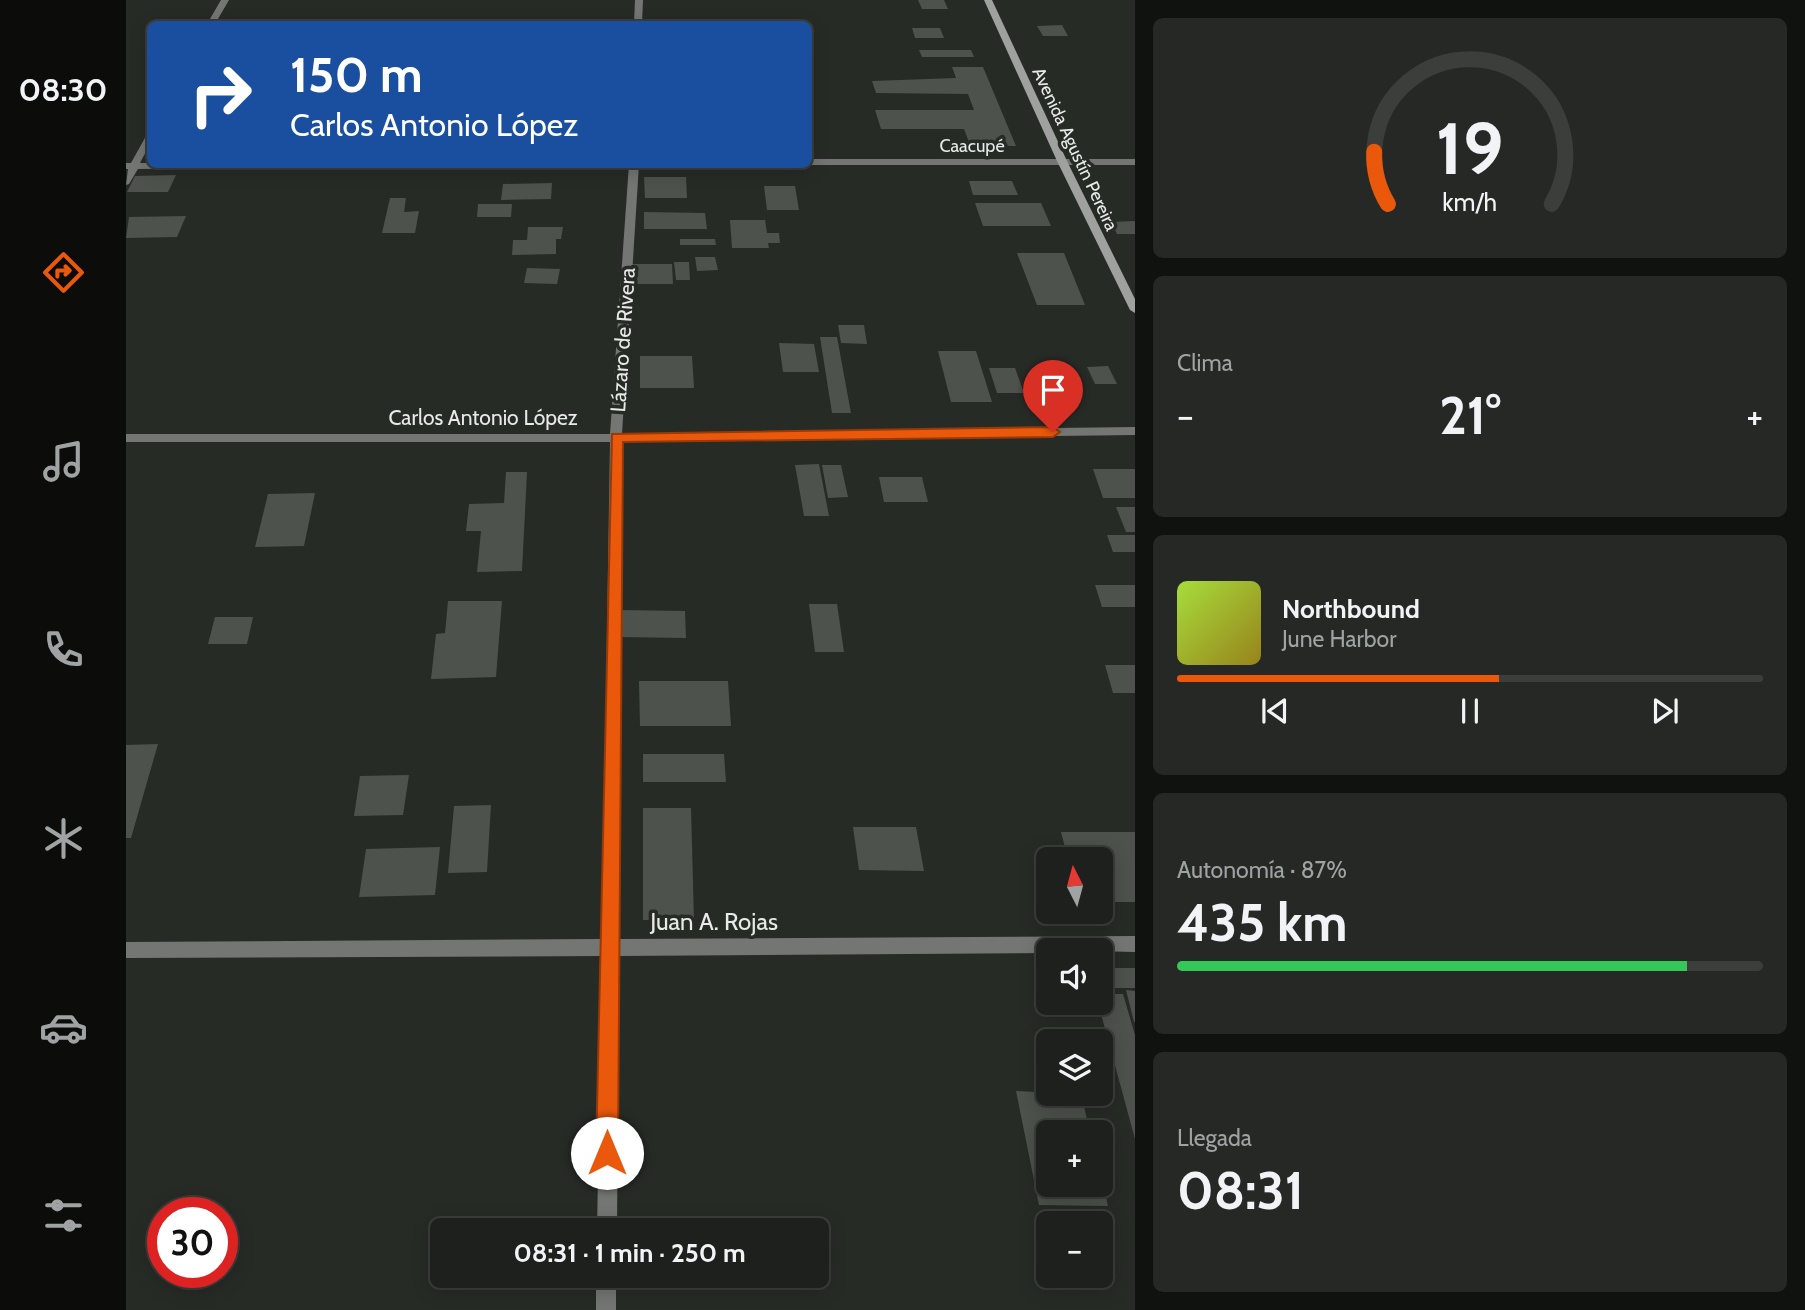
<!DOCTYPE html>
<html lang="es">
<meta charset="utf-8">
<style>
body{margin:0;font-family:Cabin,sans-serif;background:#252825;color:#f1f3f6;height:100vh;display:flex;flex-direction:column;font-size:26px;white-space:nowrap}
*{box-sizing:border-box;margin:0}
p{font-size:23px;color:#a0a3a3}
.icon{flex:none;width:38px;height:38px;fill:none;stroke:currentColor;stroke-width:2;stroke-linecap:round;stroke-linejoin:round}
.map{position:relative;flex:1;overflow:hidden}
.panel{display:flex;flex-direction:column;gap:18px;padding:18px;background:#10120f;width:670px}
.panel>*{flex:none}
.guide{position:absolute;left:21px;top:21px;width:665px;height:147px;border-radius:10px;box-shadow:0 4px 18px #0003,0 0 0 2px #3b3e3b;background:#1a4fa0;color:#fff;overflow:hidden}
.needle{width:46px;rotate:354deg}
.fabs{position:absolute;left:910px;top:847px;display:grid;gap:14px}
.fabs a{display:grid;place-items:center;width:77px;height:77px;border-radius:10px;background:#1d201c;box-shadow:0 4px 18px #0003,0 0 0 2px #3b3e3b;font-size:35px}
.speed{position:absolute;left:21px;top:1197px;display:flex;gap:14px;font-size:35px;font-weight:700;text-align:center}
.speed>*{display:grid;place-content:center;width:91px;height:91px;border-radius:50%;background:#1d201c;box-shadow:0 4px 18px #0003,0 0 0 2px #3b3e3b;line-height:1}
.speed .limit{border:10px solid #d22;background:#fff;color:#111}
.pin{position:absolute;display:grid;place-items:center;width:60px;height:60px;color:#fff;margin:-72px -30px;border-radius:50% 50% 50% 0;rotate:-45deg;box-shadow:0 0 7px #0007}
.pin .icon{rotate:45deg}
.me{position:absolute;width:77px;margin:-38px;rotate:0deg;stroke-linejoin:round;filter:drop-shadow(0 0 5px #0008)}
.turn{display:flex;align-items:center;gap:24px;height:147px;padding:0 28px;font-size:32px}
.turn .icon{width:91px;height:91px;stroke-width:2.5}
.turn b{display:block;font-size:49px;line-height:60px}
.big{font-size:52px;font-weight:700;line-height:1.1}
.panel .widget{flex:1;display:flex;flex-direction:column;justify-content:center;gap:10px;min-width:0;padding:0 24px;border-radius:10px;background:#252825}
.panel .dial{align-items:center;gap:0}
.dial svg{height:182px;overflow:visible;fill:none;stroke:#3b3e3b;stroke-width:7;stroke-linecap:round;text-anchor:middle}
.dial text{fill:#f1f3f6;stroke:none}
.song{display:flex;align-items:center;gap:21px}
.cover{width:84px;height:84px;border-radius:10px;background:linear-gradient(135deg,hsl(80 70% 55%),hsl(50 70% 35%))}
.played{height:7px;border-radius:4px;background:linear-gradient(90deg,#ea580c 55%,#3b3e3b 55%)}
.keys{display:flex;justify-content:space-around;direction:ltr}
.heat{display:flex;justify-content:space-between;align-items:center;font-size:38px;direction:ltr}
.charge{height:10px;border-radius:5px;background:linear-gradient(90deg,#34c759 87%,#3b3e3b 0)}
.trip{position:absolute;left:304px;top:1218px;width:399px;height:70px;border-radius:10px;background:#1d201c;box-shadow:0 4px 18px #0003,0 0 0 2px #3b3e3b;font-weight:700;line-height:70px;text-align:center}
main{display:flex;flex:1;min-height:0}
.dock{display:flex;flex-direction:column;width:126px;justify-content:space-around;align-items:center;background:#0c0d0b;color:#a0a3a3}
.dock .icon{width:49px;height:49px}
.dock .current{color:#ea580c}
.dock b{font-size:32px;color:#f1f3f6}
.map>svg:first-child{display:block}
.building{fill:#4d524c}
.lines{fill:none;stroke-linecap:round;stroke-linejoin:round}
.minor{fill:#747673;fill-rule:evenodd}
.secondary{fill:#9ea19d;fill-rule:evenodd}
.route{fill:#ea580c;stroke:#983908;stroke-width:2}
.labels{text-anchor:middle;stroke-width:7;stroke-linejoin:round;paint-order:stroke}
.far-street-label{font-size:18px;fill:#e7eae7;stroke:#272b26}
.street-label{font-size:21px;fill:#e7eae7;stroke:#272b26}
.near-street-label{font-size:24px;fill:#e7eae7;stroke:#272b26}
</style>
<main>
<nav class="dock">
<b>08:30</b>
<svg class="icon current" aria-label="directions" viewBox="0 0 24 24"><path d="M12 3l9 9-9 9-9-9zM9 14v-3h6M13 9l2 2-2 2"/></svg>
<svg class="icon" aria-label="music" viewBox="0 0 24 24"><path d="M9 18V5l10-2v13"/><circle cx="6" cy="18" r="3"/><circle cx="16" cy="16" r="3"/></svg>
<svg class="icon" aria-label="phone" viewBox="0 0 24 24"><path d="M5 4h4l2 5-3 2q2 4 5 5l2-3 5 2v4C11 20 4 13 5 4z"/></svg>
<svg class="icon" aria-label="climate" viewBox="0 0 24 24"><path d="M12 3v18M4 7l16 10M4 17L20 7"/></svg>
<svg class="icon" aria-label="car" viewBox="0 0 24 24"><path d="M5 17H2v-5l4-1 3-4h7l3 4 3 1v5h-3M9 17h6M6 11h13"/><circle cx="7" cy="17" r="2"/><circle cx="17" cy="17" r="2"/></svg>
<svg class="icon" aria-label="filters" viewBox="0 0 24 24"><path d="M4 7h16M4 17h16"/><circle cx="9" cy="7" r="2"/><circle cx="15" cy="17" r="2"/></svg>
</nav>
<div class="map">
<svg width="1009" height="1310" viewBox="0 0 1009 1310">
<rect width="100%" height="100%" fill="#272b26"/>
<path class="building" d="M792,0h26l4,9h-26z
M590,20h28l1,4h-28z
M936,25l6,11h-25l-6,-10z
M786,28h28l4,10h-29z
M793,50h52l3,7h-52z
M826,67h31l33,79 -46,-1 -6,-16h-83l-6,-19h99l-6,-16 -92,-1 -4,-12 84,-3z
M50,175l-8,17h-41l8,-16z
M518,177h42l1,21h-42z
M843,181h43l6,14h-45z
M426,183l-1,16 -50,1 2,-16z
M638,186h31l4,24h-32z
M264,198h16l-2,14 15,-1 -4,22h-33z
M849,203h66l10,23h-68z
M352,204h34l-1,13h-34z
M518,212l61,1 2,16h-63z
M60,216l-9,21 -51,1 3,-21z
M604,220h35l2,13h12l1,10h-12l1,5h-37z
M1009,221v13h-18l-6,-12z
M402,227h35l-2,12h-5v15l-44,1 1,-15h14z
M554,239h35l1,6h-36z
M891,253h47l21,52h-48z
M569,257h20l3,13 -21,1z
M548,262h15l1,18h-14z
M502,264h44l1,20h-45z
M401,268l33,1 -3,15 -33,-1z
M712,325h26l3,19 -26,-1z
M694,337h17l14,76h-19z
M653,343l35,1 5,28h-36z
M812,351h38l16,51h-41z
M514,356h52l2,32h-54z
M982,366l9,18h-22l-8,-17z
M863,368h26l9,25h-27z
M693,464l10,52h-25l-9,-51z
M696,465h19l7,32 -20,1z
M967,469h42v29h-32z
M380,472h21l-5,99 -45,1 4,-41h-15l3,-27 35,-1z
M753,477h43l6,25h-44z
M189,493l-11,53 -49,1 13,-53z
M990,507h19v25h-9z
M981,535h28v17h-22z
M969,585h40v22h-33z
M322,601h54l-6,76 -65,2 5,-45 9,-1z
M683,604h28l7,48h-29z
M494,610l65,1 1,27 -67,-1z
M89,617h38l-6,27h-39z
M979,665h30v28h-22z
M513,681h89l3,45h-91z
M32,744l-27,94h-5v-93z
M517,754h81l2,28h-83z
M283,775l-6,40 -49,1 6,-40z
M365,805l-4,67 -39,1 6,-67z
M517,808h48l3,112h-51z
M727,827h63l8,44 -65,-1z
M935,832h74v70h-34v-43h-33z
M314,847l-5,48 -76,2 7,-48z
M975,968h34v20h-32z
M1000,990l9,1v31h-1z
M975,994h22l12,41v104l-37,-136h3z
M890,1091l65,3 9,38h-42v53h53l1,-5 6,26 -69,-1z"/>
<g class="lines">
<path class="minor" d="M95,0h8l-14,24h-8z
M509,0h8l-1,24h-8z
M24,133v11l-10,19 264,1 -4,3 -262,2 -9,15 -3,1 2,-16h-2v-6h5l15,-27z
M682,159h327v6h-327z
M503,164h10l-17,270 513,-7v8l-513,7 -3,497 516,-3v16l-87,-2v3l-429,3 -2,274h-20l5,-274 -476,2v-16l476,-3 8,-497h-484v-8h484z
M470,1276h20v34h-20z"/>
<path class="secondary" d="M858,0h8l75,161 68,138v14l-5,-3 -73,-149z"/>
</g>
<path class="route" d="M927,427l7,5 -7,5 -430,5 -5,711 -3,8 -8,3 -7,-3 -4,-8 16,-719z"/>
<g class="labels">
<g class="far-street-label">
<text x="846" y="152">Caacupé</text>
<text transform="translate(949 149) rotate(65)" y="6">Avenida Agustín Pereira</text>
</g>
<g class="street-label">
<text transform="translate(497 340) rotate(-86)" y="7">Lázaro de Rivera</text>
<text x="357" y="425">Carlos Antonio López</text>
</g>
<g class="near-street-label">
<text x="588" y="930">Juan A. Rojas</text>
</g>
</g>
</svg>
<div class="fabs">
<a><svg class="needle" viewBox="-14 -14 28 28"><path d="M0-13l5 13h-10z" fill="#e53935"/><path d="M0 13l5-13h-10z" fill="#a0a3a3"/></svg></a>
<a><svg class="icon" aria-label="sound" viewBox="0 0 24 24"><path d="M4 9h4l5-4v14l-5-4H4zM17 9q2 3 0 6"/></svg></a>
<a><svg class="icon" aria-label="layers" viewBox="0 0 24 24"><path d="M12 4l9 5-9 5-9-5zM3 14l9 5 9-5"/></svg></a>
<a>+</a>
<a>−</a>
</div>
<div class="speed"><div class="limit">30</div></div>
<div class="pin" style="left:927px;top:432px;background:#d93025"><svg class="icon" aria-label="arrive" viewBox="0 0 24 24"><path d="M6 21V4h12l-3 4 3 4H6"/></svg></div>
<svg class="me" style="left:481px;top:1153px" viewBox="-20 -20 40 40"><circle r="19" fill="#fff"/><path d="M0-13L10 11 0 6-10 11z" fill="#ea580c"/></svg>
<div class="trip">08:31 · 1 min · 250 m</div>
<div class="guide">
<div class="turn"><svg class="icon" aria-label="right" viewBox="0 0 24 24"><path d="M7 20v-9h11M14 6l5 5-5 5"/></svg><div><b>150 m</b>Carlos Antonio López</div></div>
</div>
</div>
<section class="panel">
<div class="widget dial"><svg viewBox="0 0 100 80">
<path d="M14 69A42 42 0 1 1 86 69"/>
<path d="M14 69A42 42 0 0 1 8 46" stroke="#ea580c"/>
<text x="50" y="56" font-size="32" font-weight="700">19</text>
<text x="50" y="72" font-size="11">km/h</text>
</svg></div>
<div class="widget"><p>Clima</p>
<div class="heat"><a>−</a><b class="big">21°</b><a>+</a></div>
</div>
<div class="widget">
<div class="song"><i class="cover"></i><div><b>Northbound</b><p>June Harbor</p></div></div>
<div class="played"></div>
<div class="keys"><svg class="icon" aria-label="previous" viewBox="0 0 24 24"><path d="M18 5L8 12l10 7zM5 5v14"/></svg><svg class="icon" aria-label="pause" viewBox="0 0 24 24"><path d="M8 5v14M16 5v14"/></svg><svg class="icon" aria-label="next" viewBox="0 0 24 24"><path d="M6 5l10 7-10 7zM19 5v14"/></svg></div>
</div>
<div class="widget"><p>Autonomía · 87%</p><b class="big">435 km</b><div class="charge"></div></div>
<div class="widget"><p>Llegada</p><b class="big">08:31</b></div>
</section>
</main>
